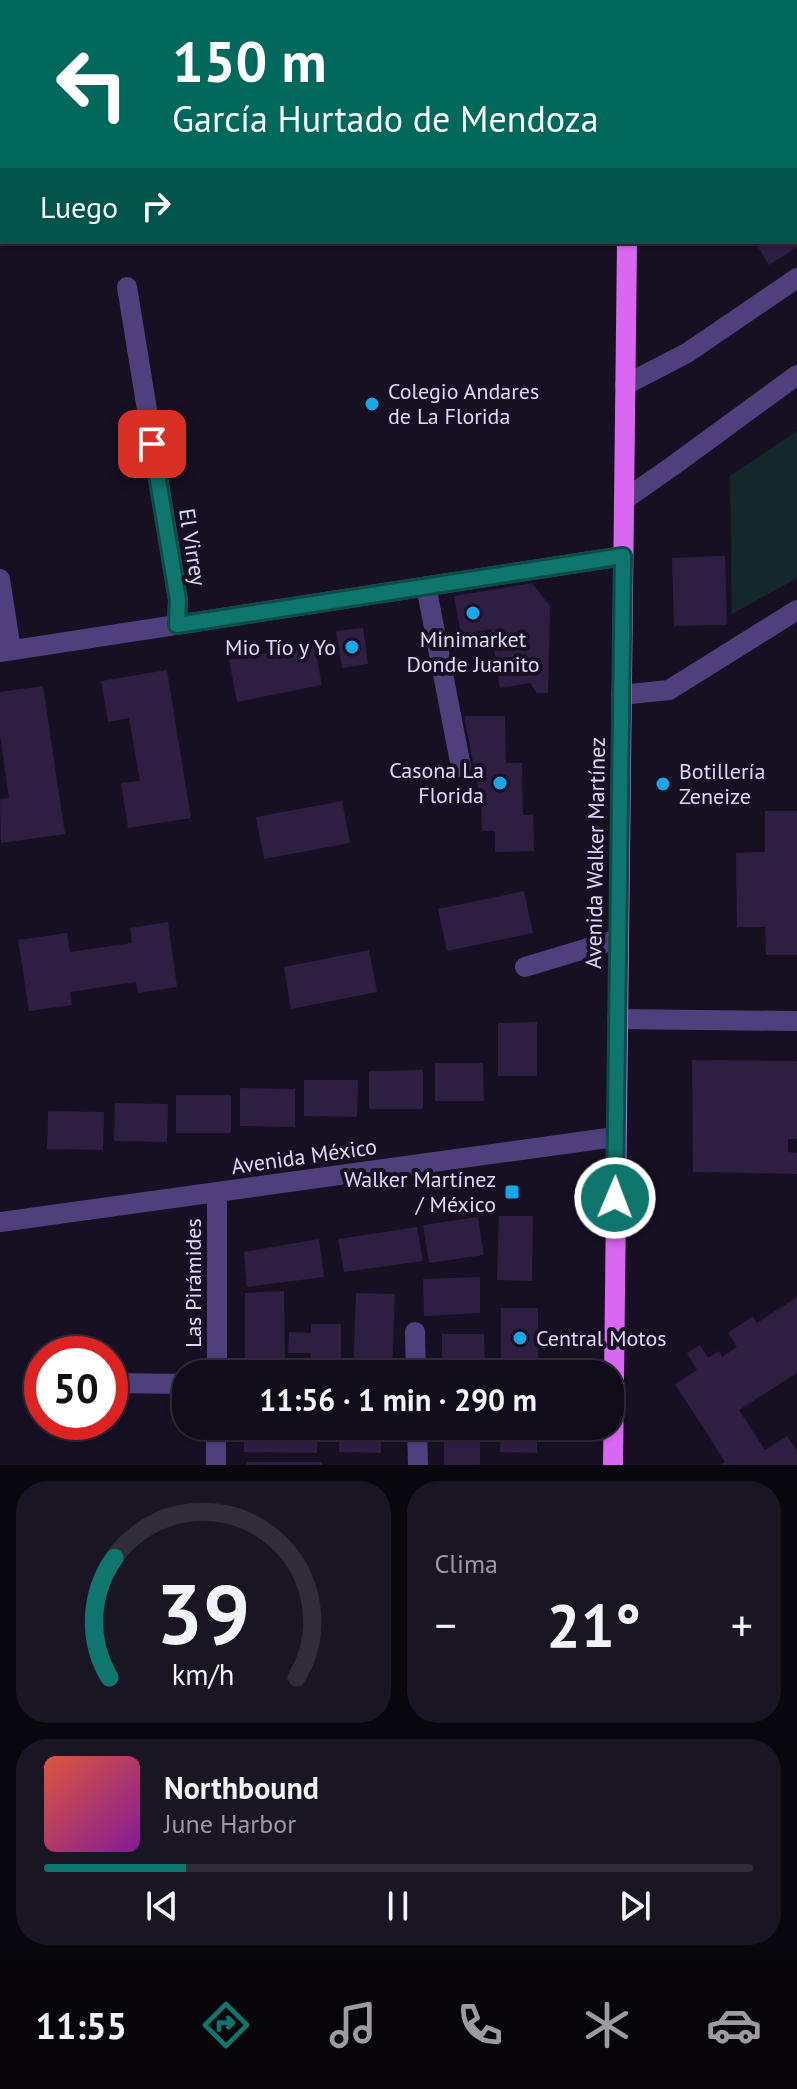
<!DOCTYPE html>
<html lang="es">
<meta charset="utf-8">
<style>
body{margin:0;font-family:"PT Sans",sans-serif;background:#1a1523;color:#f1f3f6;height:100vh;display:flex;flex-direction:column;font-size:30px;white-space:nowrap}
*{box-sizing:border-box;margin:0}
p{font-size:26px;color:#9c9ba2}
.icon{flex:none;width:44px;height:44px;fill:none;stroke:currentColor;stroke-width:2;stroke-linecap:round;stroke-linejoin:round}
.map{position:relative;height:1465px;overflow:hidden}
.side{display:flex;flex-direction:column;gap:16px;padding:16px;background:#09070e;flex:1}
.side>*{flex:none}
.banner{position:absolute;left:0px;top:0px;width:798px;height:244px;box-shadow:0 2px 6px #0004,0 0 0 2px #302c39;background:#00695c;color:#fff;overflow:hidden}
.speed{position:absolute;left:24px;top:1336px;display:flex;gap:16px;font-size:40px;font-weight:700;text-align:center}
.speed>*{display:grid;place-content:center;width:104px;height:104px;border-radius:50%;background:#110c1a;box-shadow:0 2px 6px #0004,0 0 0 2px #302c39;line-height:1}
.speed .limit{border:12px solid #d22;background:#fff;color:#111}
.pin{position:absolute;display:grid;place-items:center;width:68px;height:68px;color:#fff;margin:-34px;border-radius:16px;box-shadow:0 4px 12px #0006}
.me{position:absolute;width:88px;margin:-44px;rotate:1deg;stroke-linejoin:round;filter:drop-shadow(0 0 6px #0008)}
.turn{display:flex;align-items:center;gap:28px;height:168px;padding:0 40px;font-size:36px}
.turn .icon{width:104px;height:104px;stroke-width:2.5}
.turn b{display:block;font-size:56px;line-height:68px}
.then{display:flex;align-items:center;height:76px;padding:0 40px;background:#0003;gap:16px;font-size:30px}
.big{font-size:60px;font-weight:800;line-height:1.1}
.side .widget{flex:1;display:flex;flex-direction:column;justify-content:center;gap:12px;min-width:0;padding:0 28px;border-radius:32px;background:#1a1523}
.side .dial{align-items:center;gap:0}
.dial svg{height:208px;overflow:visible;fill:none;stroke:#302c39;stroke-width:7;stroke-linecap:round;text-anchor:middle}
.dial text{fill:#f1f3f6;stroke:none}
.song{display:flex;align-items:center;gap:24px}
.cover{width:96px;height:96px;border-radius:12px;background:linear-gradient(135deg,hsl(10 70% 55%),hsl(290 70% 35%))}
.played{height:8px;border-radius:4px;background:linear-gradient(90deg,#0f766e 20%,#302c39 20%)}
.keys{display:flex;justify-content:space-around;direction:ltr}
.heat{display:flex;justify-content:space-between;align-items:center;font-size:44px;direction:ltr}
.side .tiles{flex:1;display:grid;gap:16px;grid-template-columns:1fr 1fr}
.widget:last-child{grid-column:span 2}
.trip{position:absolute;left:172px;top:1360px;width:452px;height:80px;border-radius:32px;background:#110c1a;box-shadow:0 2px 6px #0004,0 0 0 2px #302c39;font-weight:800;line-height:80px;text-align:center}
.menu{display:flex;height:128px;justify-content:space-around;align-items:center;background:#07050a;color:#9c9ba2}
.menu .icon{width:56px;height:56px}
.menu .selected{color:#0f766e}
.menu b{font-size:36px;color:#f1f3f6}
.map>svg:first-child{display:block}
.green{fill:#14282c}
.building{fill:#2d1e42}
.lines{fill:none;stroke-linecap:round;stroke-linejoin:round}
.minor{stroke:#4f407d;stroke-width:20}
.major{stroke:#da67f1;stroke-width:20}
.route-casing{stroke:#0a4d48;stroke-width:20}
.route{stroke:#0f766e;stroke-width:14}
.poi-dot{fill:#16a7e7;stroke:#171023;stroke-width:3}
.labels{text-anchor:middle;stroke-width:8;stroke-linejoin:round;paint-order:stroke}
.poi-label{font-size:22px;fill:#e2d6fb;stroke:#171023;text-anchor:start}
.street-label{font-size:22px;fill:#e2d6fb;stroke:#171023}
</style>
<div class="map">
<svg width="797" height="1465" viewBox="0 0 797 1465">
<rect width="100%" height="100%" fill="#171023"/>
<path class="green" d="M797,431v147l-65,36 -2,-138z"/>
<path class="building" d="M755,242h42v5l-28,18z
M725,556l2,69 -53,1 -2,-68z
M532,583l18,23 -2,87h-11l-7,-10 -30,5 -9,-59 -30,6 -7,-39z
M363,628l5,36 -26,4 -6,-37z
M314,644l8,41 -85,17 -8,-42z
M167,670l24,148 -63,10 -7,-45 19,-2 -11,-63 -21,4 -7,-41z
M43,686l22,148 -64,9 -1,-44 9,-1 -9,-63v-43z
M464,716h41l1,47h16l1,52h10l1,36 -39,1v-21h-13l-1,-28z
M342,801l8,42 -86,16 -8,-42z
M765,811h32v144h-31l-1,-28h-28l-1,-74 29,-1z
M524,891l9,42 -86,18 -9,-42z
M168,922l9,65 -39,6 -2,-11 -66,10 2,13 -43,6 -11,-71 49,-7 3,19 62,-9 -2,-15z
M369,950l8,42 -86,17 -7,-42z
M537,1022v54h-39v-53z
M692,1060l105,1v78h-9v13l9,1v21l-104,-2z
M435,1063h48l1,38h-49z
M423,1070v39h-54v-38z
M304,1080h54l-1,37 -53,-1z
M240,1088l55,1v38l-55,-1z
M176,1095h55v38h-55z
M115,1103l53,1 -1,38 -53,-1z
M48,1111l56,1 -1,38 -56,-1z
M499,1216h34l-1,65 -35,-1z
M478,1217l6,38 -55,8 -6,-38z
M417,1227l6,34 -79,11 -6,-33z
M319,1239l5,38 -77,10 -3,-35z
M480,1277v36l-56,3 -1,-37z
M284,1291l1,70h-40v-68z
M356,1293l39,1 -3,78 -39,-1z
M797,1297v76l-58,37 26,40 22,-14 10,15v14h-77l5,-3 -50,-78 22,-14 -10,-17 13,-8 8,13 11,-7 3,6 15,-10 -9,-14 25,-17 4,7z
M501,1308h37v60h-37z
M311,1324h30v45h-31l1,-16h-23l1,-21 22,1z
M442,1334h42l1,40h-43z
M244,1426h74l-1,27 -73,-1z
M323,1426h76v16l-18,-1v12l-42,-1v-10h-16z
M501,1426h36v27l-37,-1z
M444,1427h36v38h-36z
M247,1462h75v3h-75z"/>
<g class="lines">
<path class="minor" d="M36,0l1,2
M203,0l1,2
M340,2v-2
M796,24h1
M127,287l51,313 -1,25
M625,385l62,-32 110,-75
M624,500l50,-35 123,-90
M0,579l11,71
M426,586l35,181
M0,652l623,-96
M621,695l48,-5 128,-80
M525,967l93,-28
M617,1019l180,2
M0,1222l615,-85
M415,1332l1,42
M217,1374v-182
M110,1383l76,1
M417,1426l1,39
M216,1465v-39"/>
<path class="major" d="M630,2v-2
M613,1465l14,-1223"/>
</g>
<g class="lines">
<defs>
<path id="route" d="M152,444l26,156 -1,25 446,-69 -8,642"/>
</defs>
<use href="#route" class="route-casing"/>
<use href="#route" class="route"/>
</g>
<g class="poi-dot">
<circle cx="372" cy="404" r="8"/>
<circle cx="473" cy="613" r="8"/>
<circle cx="352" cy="647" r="8"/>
<circle cx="500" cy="783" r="8"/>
<circle cx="663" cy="784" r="8"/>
<rect x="504" y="1184" width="16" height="16" rx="4"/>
<circle cx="520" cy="1338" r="8"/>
</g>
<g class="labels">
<g class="poi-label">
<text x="388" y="399">Colegio Andares<tspan x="388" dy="25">de La Florida</tspan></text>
<text x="473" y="647" text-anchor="middle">Minimarket<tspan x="473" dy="25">Donde Juanito</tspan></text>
<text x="336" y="655" text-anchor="end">Mio Tío y Yo</text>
<text x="484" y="778" text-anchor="end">Casona La<tspan x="484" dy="25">Florida</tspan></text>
<text x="679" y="779">Botillería<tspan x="679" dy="25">Zeneize</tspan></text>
<text x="496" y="1187" text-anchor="end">Walker Martínez<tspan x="496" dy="25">/ México</tspan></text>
<text x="536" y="1346">Central Motos</text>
</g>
<g class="street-label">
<text transform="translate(193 547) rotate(81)" y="8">El Virrey</text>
<text transform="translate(595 853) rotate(-89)" y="8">Avenida Walker Martínez</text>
<text transform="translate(304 1156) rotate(-8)" y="8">Avenida México</text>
<text transform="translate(193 1283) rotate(-90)" y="8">Las Pirámides</text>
</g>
</g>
</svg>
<div class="speed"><div class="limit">50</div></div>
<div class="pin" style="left:152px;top:444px;background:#d93025"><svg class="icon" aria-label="arrive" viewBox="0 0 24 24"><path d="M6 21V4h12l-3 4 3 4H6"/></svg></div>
<svg class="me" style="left:615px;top:1198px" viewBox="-20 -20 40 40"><circle r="17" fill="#0f766e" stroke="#fff" stroke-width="3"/><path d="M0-11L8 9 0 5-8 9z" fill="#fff"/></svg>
<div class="trip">11:56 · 1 min · 290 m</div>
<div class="banner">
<div class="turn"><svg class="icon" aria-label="left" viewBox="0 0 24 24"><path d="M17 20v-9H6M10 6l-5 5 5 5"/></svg><div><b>150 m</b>García Hurtado de Mendoza</div></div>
<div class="then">Luego<svg class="icon" aria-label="right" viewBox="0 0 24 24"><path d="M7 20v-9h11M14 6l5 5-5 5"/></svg></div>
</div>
</div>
<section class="side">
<div class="tiles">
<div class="widget dial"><svg viewBox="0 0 100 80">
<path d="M14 69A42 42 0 1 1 86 69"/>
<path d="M14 69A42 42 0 0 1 16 23" stroke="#0f766e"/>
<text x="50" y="56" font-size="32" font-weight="700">39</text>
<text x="50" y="72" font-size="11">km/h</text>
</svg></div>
<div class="widget"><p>Clima</p>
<div class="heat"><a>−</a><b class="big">21°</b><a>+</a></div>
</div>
<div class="widget">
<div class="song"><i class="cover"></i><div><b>Northbound</b><p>June Harbor</p></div></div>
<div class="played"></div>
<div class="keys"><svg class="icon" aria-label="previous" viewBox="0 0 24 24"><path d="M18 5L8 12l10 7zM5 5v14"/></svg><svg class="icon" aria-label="pause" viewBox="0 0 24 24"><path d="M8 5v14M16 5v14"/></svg><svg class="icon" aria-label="next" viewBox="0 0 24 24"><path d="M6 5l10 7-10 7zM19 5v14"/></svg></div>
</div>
</div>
</section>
<nav class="menu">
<b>11:55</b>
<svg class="icon selected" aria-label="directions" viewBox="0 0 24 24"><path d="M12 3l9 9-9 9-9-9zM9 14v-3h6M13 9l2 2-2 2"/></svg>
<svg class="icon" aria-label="music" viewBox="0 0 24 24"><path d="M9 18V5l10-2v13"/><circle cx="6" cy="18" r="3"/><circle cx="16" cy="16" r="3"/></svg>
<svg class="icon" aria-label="phone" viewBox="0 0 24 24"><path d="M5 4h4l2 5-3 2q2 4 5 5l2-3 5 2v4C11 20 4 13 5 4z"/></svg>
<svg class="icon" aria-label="climate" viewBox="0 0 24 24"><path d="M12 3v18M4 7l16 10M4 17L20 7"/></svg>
<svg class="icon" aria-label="car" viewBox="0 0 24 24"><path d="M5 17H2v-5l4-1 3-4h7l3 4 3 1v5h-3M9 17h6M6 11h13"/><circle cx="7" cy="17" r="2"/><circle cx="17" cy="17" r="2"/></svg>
</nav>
